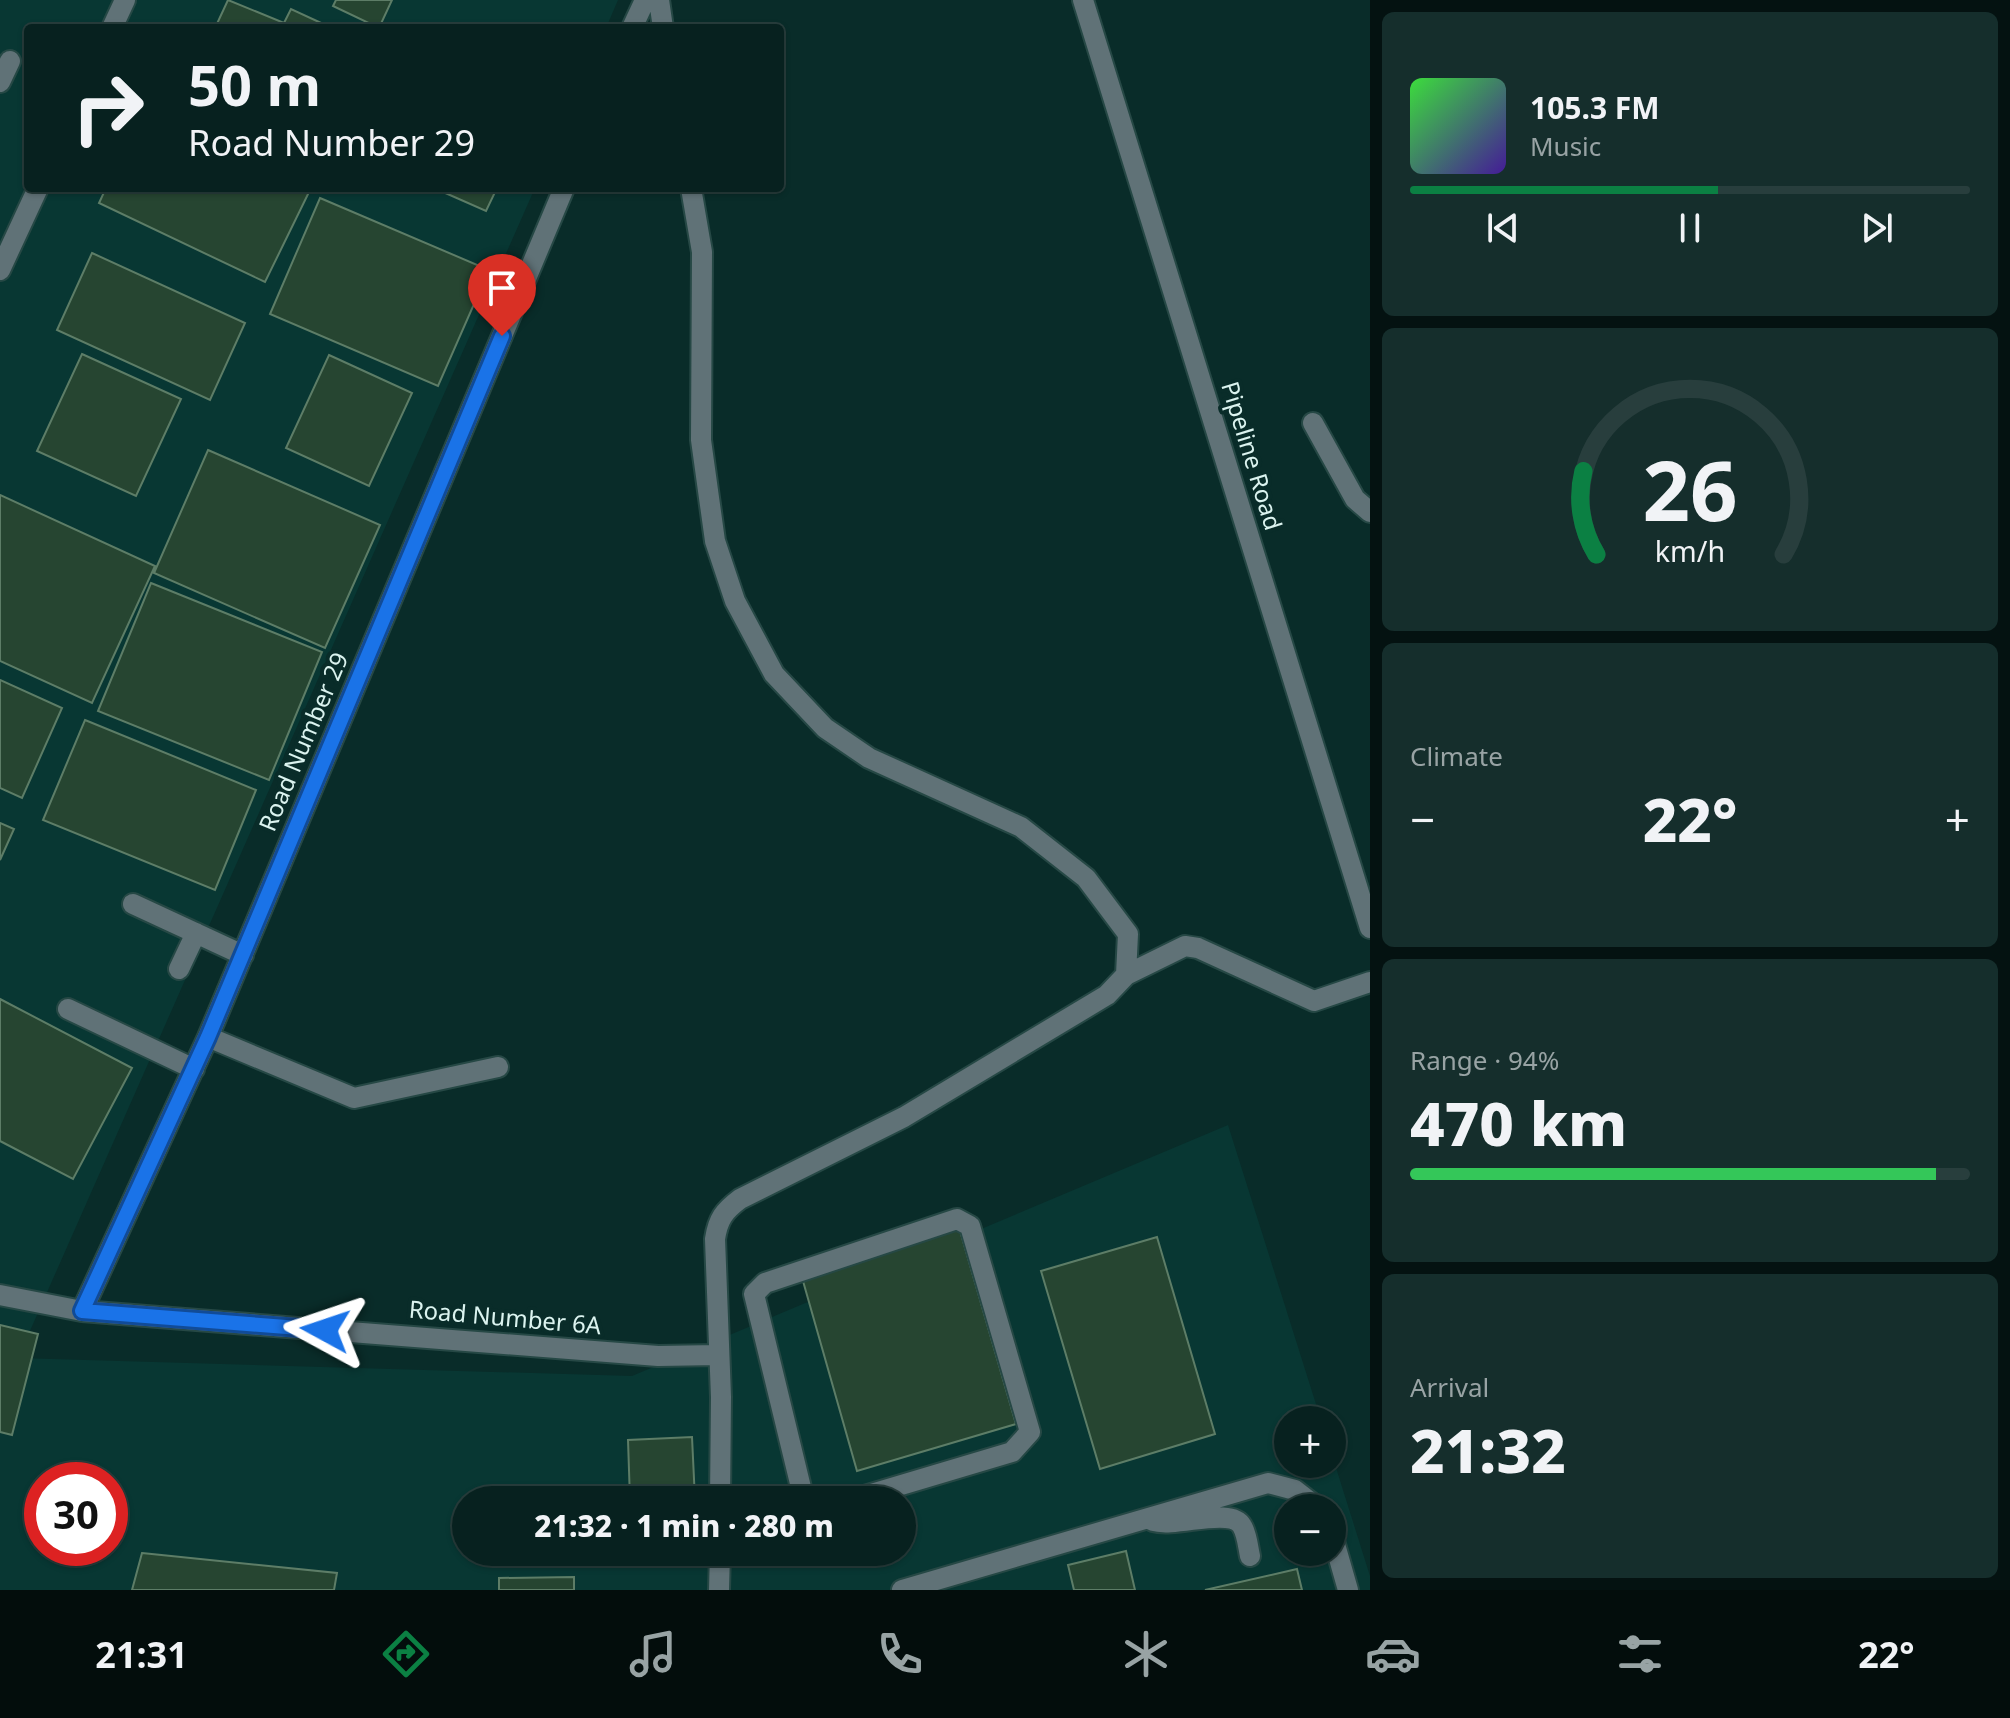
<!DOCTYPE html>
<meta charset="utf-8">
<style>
body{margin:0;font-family:"Noto Sans",sans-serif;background:#152e2c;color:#f1f3f6;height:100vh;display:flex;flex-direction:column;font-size:30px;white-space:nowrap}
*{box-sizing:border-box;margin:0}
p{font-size:26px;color:#98a3a4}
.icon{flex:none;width:44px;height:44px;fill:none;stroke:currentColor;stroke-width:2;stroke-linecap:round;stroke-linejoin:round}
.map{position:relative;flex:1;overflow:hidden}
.details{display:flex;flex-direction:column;gap:12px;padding:12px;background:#041211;width:640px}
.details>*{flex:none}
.top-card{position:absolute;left:24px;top:24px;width:760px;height:168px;border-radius:8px;box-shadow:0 2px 6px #0004,0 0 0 2px #283e3d;background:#07211f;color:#f1f3f6;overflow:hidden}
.fabs{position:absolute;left:1274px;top:1406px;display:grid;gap:16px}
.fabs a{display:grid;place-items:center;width:72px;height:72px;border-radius:50%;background:#07211f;box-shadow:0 2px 6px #0004,0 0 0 2px #283e3d;font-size:40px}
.speed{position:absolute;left:24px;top:1462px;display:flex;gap:16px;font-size:40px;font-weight:700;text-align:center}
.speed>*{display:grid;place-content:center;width:104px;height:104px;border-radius:50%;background:#07211f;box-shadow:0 2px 6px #0004,0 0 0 2px #283e3d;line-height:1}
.speed .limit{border:12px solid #d22;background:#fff;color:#111}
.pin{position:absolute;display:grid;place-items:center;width:68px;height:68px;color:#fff;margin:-82px -34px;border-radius:50% 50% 50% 0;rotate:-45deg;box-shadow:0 0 8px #0007}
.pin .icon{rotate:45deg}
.me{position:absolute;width:88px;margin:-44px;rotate:275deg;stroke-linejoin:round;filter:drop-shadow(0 0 6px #0008)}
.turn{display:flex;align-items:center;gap:28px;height:168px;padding:0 32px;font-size:36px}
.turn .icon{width:104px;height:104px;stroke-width:2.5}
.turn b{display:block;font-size:56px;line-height:68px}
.big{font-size:60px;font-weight:800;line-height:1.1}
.details .widget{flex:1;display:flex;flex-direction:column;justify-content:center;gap:12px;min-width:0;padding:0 28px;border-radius:12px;background:#152e2c}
.details .dial{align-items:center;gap:0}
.dial svg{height:208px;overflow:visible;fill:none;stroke:#283e3d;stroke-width:7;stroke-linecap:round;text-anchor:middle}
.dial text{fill:#f1f3f6;stroke:none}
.song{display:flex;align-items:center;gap:24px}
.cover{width:96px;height:96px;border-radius:12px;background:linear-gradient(135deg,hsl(120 70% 55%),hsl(260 70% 35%))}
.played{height:8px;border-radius:4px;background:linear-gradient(90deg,#0b8043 55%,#283e3d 55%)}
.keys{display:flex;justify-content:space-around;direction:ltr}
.heat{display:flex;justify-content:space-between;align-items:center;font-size:44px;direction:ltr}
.charge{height:12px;border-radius:6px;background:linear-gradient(90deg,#34c759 94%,#283e3d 0)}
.trip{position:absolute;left:452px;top:1486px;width:464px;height:80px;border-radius:40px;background:#07211f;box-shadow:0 2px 6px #0004,0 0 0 2px #283e3d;font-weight:800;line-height:80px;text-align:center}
.dock{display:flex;height:128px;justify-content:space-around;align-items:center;background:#030d0c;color:#98a3a4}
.dock .icon{width:56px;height:56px}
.dock .selected{color:#0b8043}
.dock b{font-size:36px;color:#f1f3f6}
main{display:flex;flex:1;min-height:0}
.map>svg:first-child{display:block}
.built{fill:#083733;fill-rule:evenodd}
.building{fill:#264531;stroke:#5d7d67;stroke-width:2}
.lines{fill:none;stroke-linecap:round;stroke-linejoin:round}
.minor-casing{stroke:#264845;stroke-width:24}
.minor{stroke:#607277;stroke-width:20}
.route-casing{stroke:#114b97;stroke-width:20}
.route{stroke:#1a73e8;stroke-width:14}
.labels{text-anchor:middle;stroke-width:8;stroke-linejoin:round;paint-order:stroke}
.street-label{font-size:24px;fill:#dbf3ef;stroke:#092c29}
</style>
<main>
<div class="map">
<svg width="1370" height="1590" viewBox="0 0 1370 1590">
<rect width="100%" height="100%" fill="#092c29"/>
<path class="built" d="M0,0h618l-12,28h-578v160h507l-517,1170 614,18 596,-251 93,295h-33v44h44v-9l38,121v14h-1370zM42,1480h68v68h-68zM466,1500h436v52h-436zM1288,1508h44v44h-44z"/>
<path class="building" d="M228,0l56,23 7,-14 41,19h-117z
M336,0h56l-13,28 -46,-22z
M106,188h205l-46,94 -166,-79z
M434,188h63l-11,23z
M320,198l169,72 -51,116 -168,-72z
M92,253l153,70 -35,77 -153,-70z
M82,354l99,45 -45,97 -99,-45z
M329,355l83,38 -43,93 -83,-38z
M208,450l172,75 -55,123 -171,-75z
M0,495l155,71 -63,137 -92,-42z
M151,583l171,69 -53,128 -171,-69z
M0,680l62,28 -40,90 -22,-10z
M85,720l171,70 -41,100 -172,-70z
M0,823l14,6 -14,31z
M0,999l132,69 -59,111 -73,-38z
M959,1227l57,197 -159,47 -56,-197z
M1157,1237l58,197 -115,35 -59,-198z
M0,1325l38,9 -26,101 -12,-3z
M692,1437l3,63h-65l-2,-60z
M1126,1551l9,39h-61l-6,-25z
M142,1553l195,20 -3,17h-202z
M1297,1569l5,21h-97z
M574,1577v13h-75v-12z"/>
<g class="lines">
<defs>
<path id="minor" d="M659,0l4,28
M1083,0l287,928
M112,28l13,-28
M632,28l13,-28
M0,82l10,-21
M691,188l11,64 -1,188 14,101 20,60 39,73 51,54 44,30 152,69 65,51 42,56 -2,41 -19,20 -203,122 -164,82c-16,12 -22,20 -25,40l6,158 -1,103
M0,270l38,-82
M1313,423l42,76 15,13
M133,904l110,51
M179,969l17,-36
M1126,975l59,-29 13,2 116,53 56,-19
M68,1009l126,60
M208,1037l146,61 144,-31
M0,1295l82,16 576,45 60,-1
M82,1311l126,-274 356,-849
M804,1500l-50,-206 11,-11 192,-64 13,7 60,206 -18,20 -161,48
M1153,1521c24,7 78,-15 89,5 5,8 6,21 8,30
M1332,1534l16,56
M719,1590l1,-38
M902,1590l366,-107 27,7 23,18"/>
</defs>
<use href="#minor" class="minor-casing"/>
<use href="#minor" class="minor"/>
</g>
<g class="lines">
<defs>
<path id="route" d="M325,1330l-243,-19 126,-274 294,-701"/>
</defs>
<use href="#route" class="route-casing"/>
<use href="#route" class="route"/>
</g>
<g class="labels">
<g class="street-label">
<text transform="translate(1251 456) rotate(73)" y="8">Pipeline Road</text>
<text transform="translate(304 742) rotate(-67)" y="8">Road Number 29</text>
<text transform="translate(505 1318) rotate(5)" y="8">Road Number 6A</text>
</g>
</g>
</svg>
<div class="fabs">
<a>+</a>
<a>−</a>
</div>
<div class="speed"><div class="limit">30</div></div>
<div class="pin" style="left:502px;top:336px;background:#d93025"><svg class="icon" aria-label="arrive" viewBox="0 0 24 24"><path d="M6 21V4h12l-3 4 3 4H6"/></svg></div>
<svg class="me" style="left:325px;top:1330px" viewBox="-20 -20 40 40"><path d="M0-17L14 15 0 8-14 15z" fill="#1a73e8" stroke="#fff" stroke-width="4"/></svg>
<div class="trip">21:32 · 1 min · 280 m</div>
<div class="top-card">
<div class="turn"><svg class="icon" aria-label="right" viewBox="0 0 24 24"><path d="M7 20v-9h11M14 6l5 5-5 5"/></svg><div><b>50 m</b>Road Number 29</div></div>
</div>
</div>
<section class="details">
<div class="widget">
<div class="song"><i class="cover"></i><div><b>105.3 FM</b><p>Music</p></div></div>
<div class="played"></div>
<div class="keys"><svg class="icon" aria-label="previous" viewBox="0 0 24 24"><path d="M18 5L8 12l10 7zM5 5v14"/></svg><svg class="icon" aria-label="pause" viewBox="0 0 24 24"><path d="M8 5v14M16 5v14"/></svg><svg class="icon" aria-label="next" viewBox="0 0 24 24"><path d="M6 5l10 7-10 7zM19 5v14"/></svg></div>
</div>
<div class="widget dial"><svg viewBox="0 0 100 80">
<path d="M14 69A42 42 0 1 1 86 69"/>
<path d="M14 69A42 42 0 0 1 9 37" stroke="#0b8043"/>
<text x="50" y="56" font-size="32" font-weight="700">26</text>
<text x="50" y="72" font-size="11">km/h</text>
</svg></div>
<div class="widget"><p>Climate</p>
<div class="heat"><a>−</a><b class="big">22°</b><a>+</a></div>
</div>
<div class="widget"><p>Range · 94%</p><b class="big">470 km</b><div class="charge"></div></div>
<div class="widget"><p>Arrival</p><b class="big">21:32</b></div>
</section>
</main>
<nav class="dock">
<b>21:31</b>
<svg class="icon selected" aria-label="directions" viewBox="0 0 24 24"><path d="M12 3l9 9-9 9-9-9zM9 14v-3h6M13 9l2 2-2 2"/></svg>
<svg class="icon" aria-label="music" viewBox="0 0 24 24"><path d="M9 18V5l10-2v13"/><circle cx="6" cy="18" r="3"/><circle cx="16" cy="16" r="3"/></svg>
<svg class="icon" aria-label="phone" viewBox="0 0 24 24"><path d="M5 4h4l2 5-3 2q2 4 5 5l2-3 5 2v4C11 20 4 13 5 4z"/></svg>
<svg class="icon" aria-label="climate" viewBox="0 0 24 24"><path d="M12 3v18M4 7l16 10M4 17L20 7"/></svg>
<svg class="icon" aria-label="car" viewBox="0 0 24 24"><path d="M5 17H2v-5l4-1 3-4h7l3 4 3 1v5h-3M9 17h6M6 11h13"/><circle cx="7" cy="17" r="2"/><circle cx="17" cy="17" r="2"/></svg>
<svg class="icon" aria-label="filters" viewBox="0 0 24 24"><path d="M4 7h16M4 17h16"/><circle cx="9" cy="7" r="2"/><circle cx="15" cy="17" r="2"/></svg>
<b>22°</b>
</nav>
